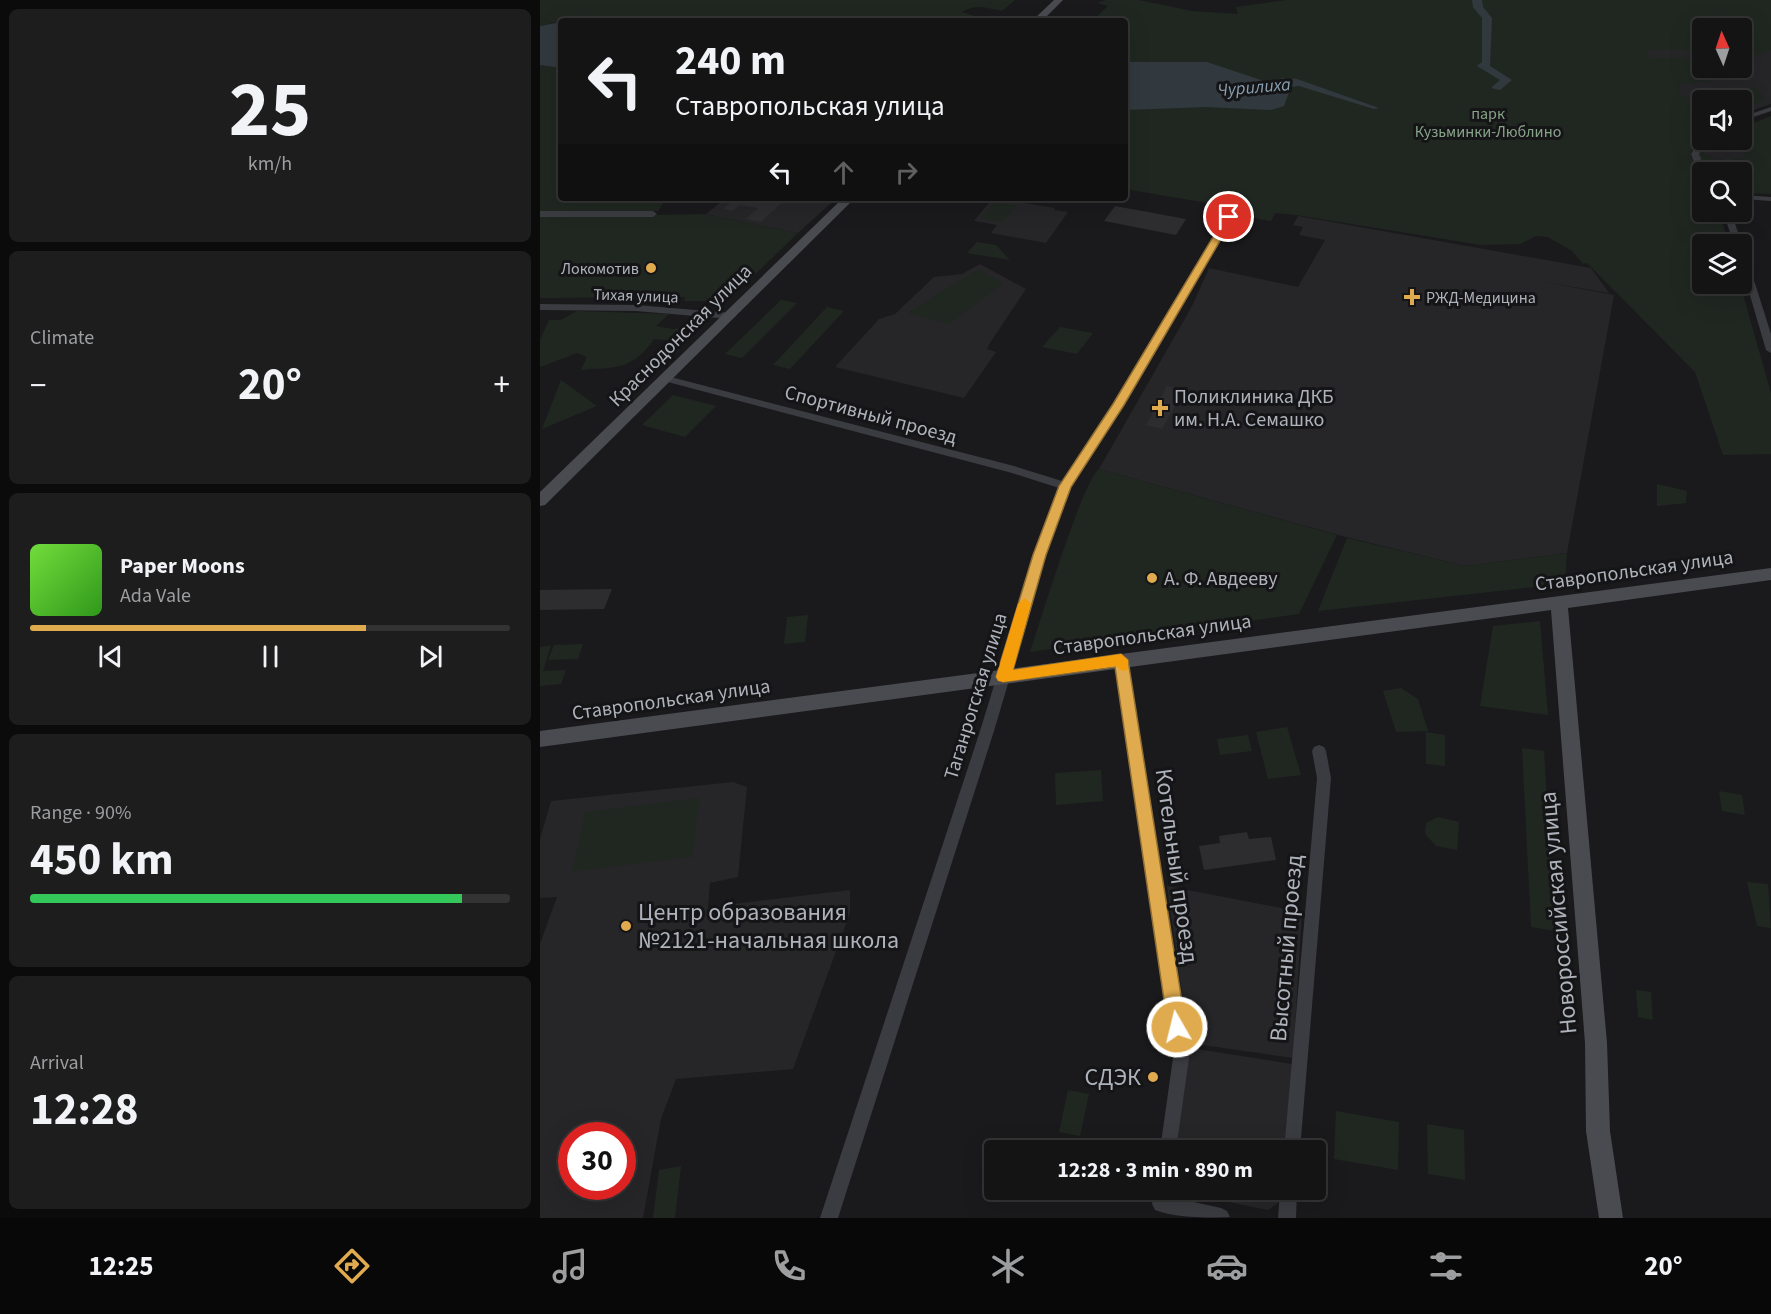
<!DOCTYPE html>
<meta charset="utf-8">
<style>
body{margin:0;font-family:"Source Sans 3",sans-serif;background:#1d1d1e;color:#f1f3f6;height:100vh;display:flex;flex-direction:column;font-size:22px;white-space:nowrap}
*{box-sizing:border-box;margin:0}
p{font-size:20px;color:#9d9ea0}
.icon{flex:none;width:33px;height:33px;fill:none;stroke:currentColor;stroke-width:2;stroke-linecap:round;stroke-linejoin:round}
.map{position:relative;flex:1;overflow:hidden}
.sheet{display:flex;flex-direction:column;gap:9px;padding:9px;background:#0b0b0c;width:540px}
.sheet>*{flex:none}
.banner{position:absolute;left:18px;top:18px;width:570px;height:183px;border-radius:6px;box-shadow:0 6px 24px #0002,0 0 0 2px #333334;background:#141415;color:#f1f3f6;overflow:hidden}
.needle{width:39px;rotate:357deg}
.fabs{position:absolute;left:1152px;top:18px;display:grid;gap:12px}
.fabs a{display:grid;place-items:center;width:60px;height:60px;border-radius:6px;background:#141415;box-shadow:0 6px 24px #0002,0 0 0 2px #333334;font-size:30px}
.speed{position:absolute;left:18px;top:1122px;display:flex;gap:12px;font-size:30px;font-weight:700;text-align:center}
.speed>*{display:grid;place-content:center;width:78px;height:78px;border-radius:50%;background:#141415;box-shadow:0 6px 24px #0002,0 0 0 2px #333334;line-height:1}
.speed .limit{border:9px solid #d22;background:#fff;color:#111}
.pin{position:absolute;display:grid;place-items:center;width:51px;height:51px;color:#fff;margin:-26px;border:3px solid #fff;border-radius:50%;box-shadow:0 2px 6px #0007}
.me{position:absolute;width:66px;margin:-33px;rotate:352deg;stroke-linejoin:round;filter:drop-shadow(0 0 4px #0008)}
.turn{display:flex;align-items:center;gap:21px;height:126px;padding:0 18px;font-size:27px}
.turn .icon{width:78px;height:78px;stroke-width:2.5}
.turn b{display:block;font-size:42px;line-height:51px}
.lanes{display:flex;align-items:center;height:57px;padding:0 18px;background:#0003;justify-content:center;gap:30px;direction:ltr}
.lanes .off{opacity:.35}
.big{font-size:45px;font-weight:700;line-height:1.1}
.sheet .widget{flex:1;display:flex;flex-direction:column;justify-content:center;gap:9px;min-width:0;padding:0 21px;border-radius:9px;background:#1d1d1e}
.sheet .dial{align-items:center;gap:0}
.dial b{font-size:78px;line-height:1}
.song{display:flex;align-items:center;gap:18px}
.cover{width:72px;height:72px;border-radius:9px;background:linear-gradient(135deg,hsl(100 70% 55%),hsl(110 70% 35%))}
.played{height:6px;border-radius:3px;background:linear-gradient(90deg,#e0ab4e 70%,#333334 70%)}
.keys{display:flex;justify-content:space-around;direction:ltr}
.heat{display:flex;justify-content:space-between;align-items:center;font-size:33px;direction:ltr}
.charge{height:9px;border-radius:4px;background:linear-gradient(90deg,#34c759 90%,#333334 0)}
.trip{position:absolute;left:444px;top:1140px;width:342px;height:60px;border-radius:6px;background:#141415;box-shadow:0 6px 24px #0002,0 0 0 2px #333334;font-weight:700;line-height:60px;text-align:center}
.tab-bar{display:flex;height:96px;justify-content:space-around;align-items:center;background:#080808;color:#9d9ea0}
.tab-bar .icon{width:42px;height:42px}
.tab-bar .current{color:#e0ab4e}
.tab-bar b{font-size:27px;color:#f1f3f6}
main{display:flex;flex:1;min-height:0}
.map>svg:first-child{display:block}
.built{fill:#262629;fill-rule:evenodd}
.green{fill:#202721}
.water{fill:#31393f}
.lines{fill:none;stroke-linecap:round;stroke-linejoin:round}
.river{fill:#31393f;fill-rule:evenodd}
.building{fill:#2d2d30}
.street{fill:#3b3c41;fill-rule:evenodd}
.secondary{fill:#4a4b50;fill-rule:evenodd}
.route{fill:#e0ab4e;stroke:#926f33;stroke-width:1.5}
.slow{fill:#f59e0b}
.poi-dot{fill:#e0ab4e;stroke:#151517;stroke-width:2}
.labels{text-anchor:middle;stroke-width:6;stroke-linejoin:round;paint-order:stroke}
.far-park-label{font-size:16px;fill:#87a388;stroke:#151517}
.far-poi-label{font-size:16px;fill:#aeb2ba;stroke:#151517;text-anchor:end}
.far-street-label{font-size:16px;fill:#aeb2ba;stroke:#151517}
.far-water-label{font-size:18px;font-style:italic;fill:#899fb1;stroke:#151517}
.street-label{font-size:20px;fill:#aeb2ba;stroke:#151517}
.poi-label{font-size:20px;fill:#aeb2ba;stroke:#151517;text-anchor:start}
.near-street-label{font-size:24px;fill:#aeb2ba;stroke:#151517}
.near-poi-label{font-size:24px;fill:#aeb2ba;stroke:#151517;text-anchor:start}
</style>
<main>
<section class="sheet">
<div class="widget dial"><b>25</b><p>km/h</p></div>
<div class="widget"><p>Climate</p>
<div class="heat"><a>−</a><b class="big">20°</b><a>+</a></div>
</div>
<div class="widget">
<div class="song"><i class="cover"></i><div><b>Paper Moons</b><p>Ada Vale</p></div></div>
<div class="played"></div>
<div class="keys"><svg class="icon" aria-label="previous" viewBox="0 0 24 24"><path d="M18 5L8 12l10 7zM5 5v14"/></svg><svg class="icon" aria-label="pause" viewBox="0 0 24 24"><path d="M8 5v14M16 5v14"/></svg><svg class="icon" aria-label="next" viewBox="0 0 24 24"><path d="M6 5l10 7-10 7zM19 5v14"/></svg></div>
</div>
<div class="widget"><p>Range · 90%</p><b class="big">450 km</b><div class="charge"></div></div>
<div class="widget"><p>Arrival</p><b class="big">12:28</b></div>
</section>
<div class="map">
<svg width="1231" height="1218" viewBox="0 0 1231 1218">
<rect width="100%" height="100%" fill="#1a1a1c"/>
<path class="built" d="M1222,0l9,1v103l-29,10v-14h-40v16l-74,-49 12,-56zM1162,28h40v40h-40z
M1171,140l36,4 -2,13 -18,4 -25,-6z
M186,198h76l29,5 -33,30 -92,-19z
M453,198l62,10 -1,2 14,2 -22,31 -55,-10 6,-8 -23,-4z
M758,216l293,52 18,25 -70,-12 75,14 -47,258 -102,13 -123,-30 -243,-67 93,-163 17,-38 89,19 27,-47 -26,-5 4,-8 -10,-2z
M440,264l46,25 -36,54 -3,6 9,3 -32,46 -129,-31 44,-48 16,-5 39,-37 28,-3z
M193,782l14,5 -9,90 -28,6 -2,24 142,-17v23l-57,156 -117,10 -15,40 -18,99h-103v-274l17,-47 -17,1v-59l11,-38zM32,1136h50v50h-50z
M627,886l135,26 -9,146 -104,-15z
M650,1048l102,16 -8,86h-109z
M629,1190h111l-2,13 -10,7z"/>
<path class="green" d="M0,0h475l-13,11c-14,-3 -26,-8 -40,1l29,9h-430l-21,5z
M566,0h33l53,11 46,3 -2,-7 51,-7h484v50l-21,7v5l-8,-1v-33h-40v22h-55l4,8 51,-1v9l-4,2 13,13 -30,3 -3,9 24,12v30l-10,13 -1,8 11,24v32h17l10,32h-27v40h38l31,109v61l-48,1 -28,-83 -108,-109 -4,1 -11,-13 -24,-14 -12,-1 -16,8 -39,1 -185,-30 -21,-2 -4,8 -25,-4 3,-7 -124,-21v-168h-33l16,-15 -11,-3z
M0,65l21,3v130h105l-8,13 -118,1z
M1210,87l8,3 7,10 -23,9v-9l-28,-2 9,-6z
M1231,116v78l-29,-1v-21h-36l-8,-18 9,-14h5l-10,15 25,6 18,-4 2,-13 -35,-4h30v-19l14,1z
M454,202l22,4 -14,16 -21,-4z
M166,214l92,19 -51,49 -35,19h-28l1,-4 -145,1v-81z
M437,242l19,3 14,15 -43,-7z
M438,269l26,14 -55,41 -42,-11z
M241,300l16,3 -55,55 -17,-4z
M287,307l17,4 -54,58 -17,-4z
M37,311l92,3 -13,12 17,3 27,-3 -24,28h-10l8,-13 -20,-2c-22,32 -39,28 -73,31l6,-13 -10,-4 -37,14v-27l9,-20h12z
M520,327l33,6 -16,21 -35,-7z
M21,380l36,26 -55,23z
M133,395l43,11 -31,31 -43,-12z
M559,469l238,66 -38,79 -269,38c10,-28 52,-170 69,-183z
M1117,484l30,7 -1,12 -29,3z
M807,538l118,28 102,-13 -2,28 -3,3 -244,27z
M268,615l-3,27 -21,2 3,-27z
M1000,621l8,94 -68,-9 13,-80z
M43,644l-5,15 -30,1 6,-15z
M11,645l-8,26 23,-1 -5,14 -21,2v-39z
M861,688l17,11 10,32 -32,1 -13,-41z
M747,727l14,48 -33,4 -12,-47z
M886,732l19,3v31l-19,-2z
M708,735l4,16 -32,4 -3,-16z
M982,748l22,3 11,180 -24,-4z
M561,770l2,31 -47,4 -1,-32z
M1179,791l23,4 3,20 -23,-4z
M160,798l-8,59 -120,15 13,-60z
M898,817l21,5 -2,28 -21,-4 -11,-12 1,-11z
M1207,882l21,2 3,44 -14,-2z
M1096,990l15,2 2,28 -15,-3z
M528,1090l21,4 -9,42 -21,-4z
M796,1111l63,11 -1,48 -64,-11z
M887,1124l37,6 1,50 -37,-6z
M141,1166l-6,52h-22l6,-48z"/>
<path class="water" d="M21,22v46l-21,-3v-39z
M585,62h82l63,21 12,-5 15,1 82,29 -5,1 -75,-23 -8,1 -7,19 -13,4 -65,-3 -81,3z"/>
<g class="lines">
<path class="river" d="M932,0h10l1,7 9,11 -2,48 22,14 -12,10 -9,-2 9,-8 -23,-14 5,-4v-44l-9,-11z"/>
</g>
<path class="building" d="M185,198l43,2 19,-2 -26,24 -15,-3 12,-11 -18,-3 -7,6 -10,-2 7,-6 -5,-1z
M575,206l71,13 -10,16 -72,-14z
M627,386l16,3 -10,21 -11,19 -16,-4z
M72,589l-8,20 -64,1v-20z
M707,832l2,7 22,-2 5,23 -72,10 -5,-24 21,-3 -1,-7z"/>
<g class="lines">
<path class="street" d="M1231,107v4l-29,10v-4z
M1160,138l7,2 -8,14 7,18h-4v3l-4,-2 -7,-19z
M1202,195l29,2v4l-29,-2z
M0,211h113l4,3 -4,3h-113z
M1183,212h8l11,32v1l-8,-1z
M689,214l4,3 -89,154 -74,115 -24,69 -52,176 -156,487h-18l160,-487 54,-176 25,-67 -47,-15 -348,-92 -2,-2 5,-3 347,90 48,15 72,-110 91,-154z
M1202,252l4,3 25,79v19l-5,-3 -24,-82z
M0,304l96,1 95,8 5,3 -5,3 -95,-8 -96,-1z
M581,655l4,1 2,4 62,398 -13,92h-16l13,-92 -58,-398 2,-4z
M779,745l5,2 2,4 5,27 -31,372h-16l33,-372 -5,-27 2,-4z
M614,1190h17v7l50,11 6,3 3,6c-20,1 -55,1 -75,-7l-3,-6z
M740,1190h17l-1,28h-18z"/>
<path class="secondary" d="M514,0h9l-21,21h-10z
M303,198h12l-310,307 -5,1v-14z
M1231,568v12l-203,28 39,435 3,88 13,87h-24l-13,-87 -1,-88 -34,-433 -1011,137v-16z"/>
</g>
<path class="route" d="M689,214l5,3 -110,188 -53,82 -25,68 -33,115 108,-16 7,6 58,367 -3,6 -6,3 -7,-3 -2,-6 -53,-360 -112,15 -7,-5 37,-122 26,-69 54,-82 112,-187z"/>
<path class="slow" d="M485,598l6,6 -18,66 108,-16 7,6v10l-5,1 -7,-5 -113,16 -5,-1 -2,-4 22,-73z"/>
<g class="poi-dot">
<circle cx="111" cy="268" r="6"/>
<path d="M869 288h6v6h6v6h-6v6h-6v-6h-6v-6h6z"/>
<path d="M617 399h6v6h6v6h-6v6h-6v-6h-6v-6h6z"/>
<circle cx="612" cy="578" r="6"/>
<circle cx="86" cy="926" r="6"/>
<circle cx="613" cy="1077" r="6"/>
</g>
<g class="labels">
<g class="far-park-label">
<text x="948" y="119">парк<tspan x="948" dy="18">Кузьминки-Люблино</tspan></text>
</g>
<g class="far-poi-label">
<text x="99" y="274">Локомотив</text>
<text x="886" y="303" text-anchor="start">РЖД-Медицина</text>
</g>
<g class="far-street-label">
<text transform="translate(96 295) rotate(2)" y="6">Тихая улица</text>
</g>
<g class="far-water-label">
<text transform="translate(714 87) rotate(-5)" y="6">Чурилиха</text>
</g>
<g class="street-label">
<text transform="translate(140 335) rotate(-45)" y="7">Краснодонская улица</text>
<text transform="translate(331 414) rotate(15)" y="7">Спортивный проезд</text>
<text transform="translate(1094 570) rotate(-8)" y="7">Ставропольская улица</text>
<text transform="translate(612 634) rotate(-8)" y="7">Ставропольская улица</text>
<text transform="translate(435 696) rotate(-73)" y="7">Таганрогская улица</text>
<text transform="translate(131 699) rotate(-8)" y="7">Ставропольская улица</text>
</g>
<g class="poi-label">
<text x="634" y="403">Поликлиника ДКБ<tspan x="634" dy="23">им. Н.А. Семашко</tspan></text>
<text x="624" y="585">А. Ф. Авдееву</text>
</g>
<g class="near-street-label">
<text transform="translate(637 866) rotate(82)" y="8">Котельный проезд</text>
<text transform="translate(1018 913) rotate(-95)" y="8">Новороссийская улица</text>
<text transform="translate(746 948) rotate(-85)" y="8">Высотный проезд</text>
</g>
<g class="near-poi-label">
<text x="98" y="920">Центр образования<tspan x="98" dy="28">№2121-начальная школа</tspan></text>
<text x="601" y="1085" text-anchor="end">СДЭК</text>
</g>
</g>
</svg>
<div class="fabs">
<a><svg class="needle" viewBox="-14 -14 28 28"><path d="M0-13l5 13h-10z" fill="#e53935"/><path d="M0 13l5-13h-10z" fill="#9d9ea0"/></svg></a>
<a><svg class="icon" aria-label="sound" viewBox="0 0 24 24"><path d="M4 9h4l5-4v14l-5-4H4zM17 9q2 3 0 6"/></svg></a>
<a><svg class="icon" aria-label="search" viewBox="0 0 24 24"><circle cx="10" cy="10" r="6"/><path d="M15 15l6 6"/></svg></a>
<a><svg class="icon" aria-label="layers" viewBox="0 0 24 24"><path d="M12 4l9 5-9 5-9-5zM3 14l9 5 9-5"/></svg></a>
</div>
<div class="speed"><div class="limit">30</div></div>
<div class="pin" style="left:689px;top:217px;background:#d93025"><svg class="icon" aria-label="arrive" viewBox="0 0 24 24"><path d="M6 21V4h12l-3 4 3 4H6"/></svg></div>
<svg class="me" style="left:637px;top:1027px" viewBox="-20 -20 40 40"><circle r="17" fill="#e0ab4e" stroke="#fff" stroke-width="3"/><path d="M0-11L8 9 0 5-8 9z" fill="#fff"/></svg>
<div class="trip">12:28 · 3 min · 890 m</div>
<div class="banner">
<div class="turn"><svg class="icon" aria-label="left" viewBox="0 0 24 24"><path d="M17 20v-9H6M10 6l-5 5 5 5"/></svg><div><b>240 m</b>Ставропольская улица</div></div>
<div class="lanes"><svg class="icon" aria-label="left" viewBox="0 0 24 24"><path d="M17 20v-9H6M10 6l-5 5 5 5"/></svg><svg class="icon off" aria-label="ahead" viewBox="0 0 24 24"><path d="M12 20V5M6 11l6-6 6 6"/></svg><svg class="icon off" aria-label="right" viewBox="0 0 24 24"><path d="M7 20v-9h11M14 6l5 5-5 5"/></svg></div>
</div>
</div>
</main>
<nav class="tab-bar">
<b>12:25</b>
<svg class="icon current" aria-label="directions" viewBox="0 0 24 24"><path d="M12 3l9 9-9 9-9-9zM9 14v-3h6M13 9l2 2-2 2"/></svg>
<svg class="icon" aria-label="music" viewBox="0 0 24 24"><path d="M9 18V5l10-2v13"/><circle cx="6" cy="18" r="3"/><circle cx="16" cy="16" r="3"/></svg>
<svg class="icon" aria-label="phone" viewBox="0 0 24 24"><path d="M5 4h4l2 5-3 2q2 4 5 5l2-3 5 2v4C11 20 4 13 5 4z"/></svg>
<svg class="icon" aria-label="climate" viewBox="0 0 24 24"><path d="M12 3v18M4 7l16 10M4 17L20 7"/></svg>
<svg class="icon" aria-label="car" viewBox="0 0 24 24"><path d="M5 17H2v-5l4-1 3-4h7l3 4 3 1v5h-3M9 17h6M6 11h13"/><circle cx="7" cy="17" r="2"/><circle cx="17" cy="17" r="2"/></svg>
<svg class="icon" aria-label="filters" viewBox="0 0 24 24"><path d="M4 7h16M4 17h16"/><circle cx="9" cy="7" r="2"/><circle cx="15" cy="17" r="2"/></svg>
<b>20°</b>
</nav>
